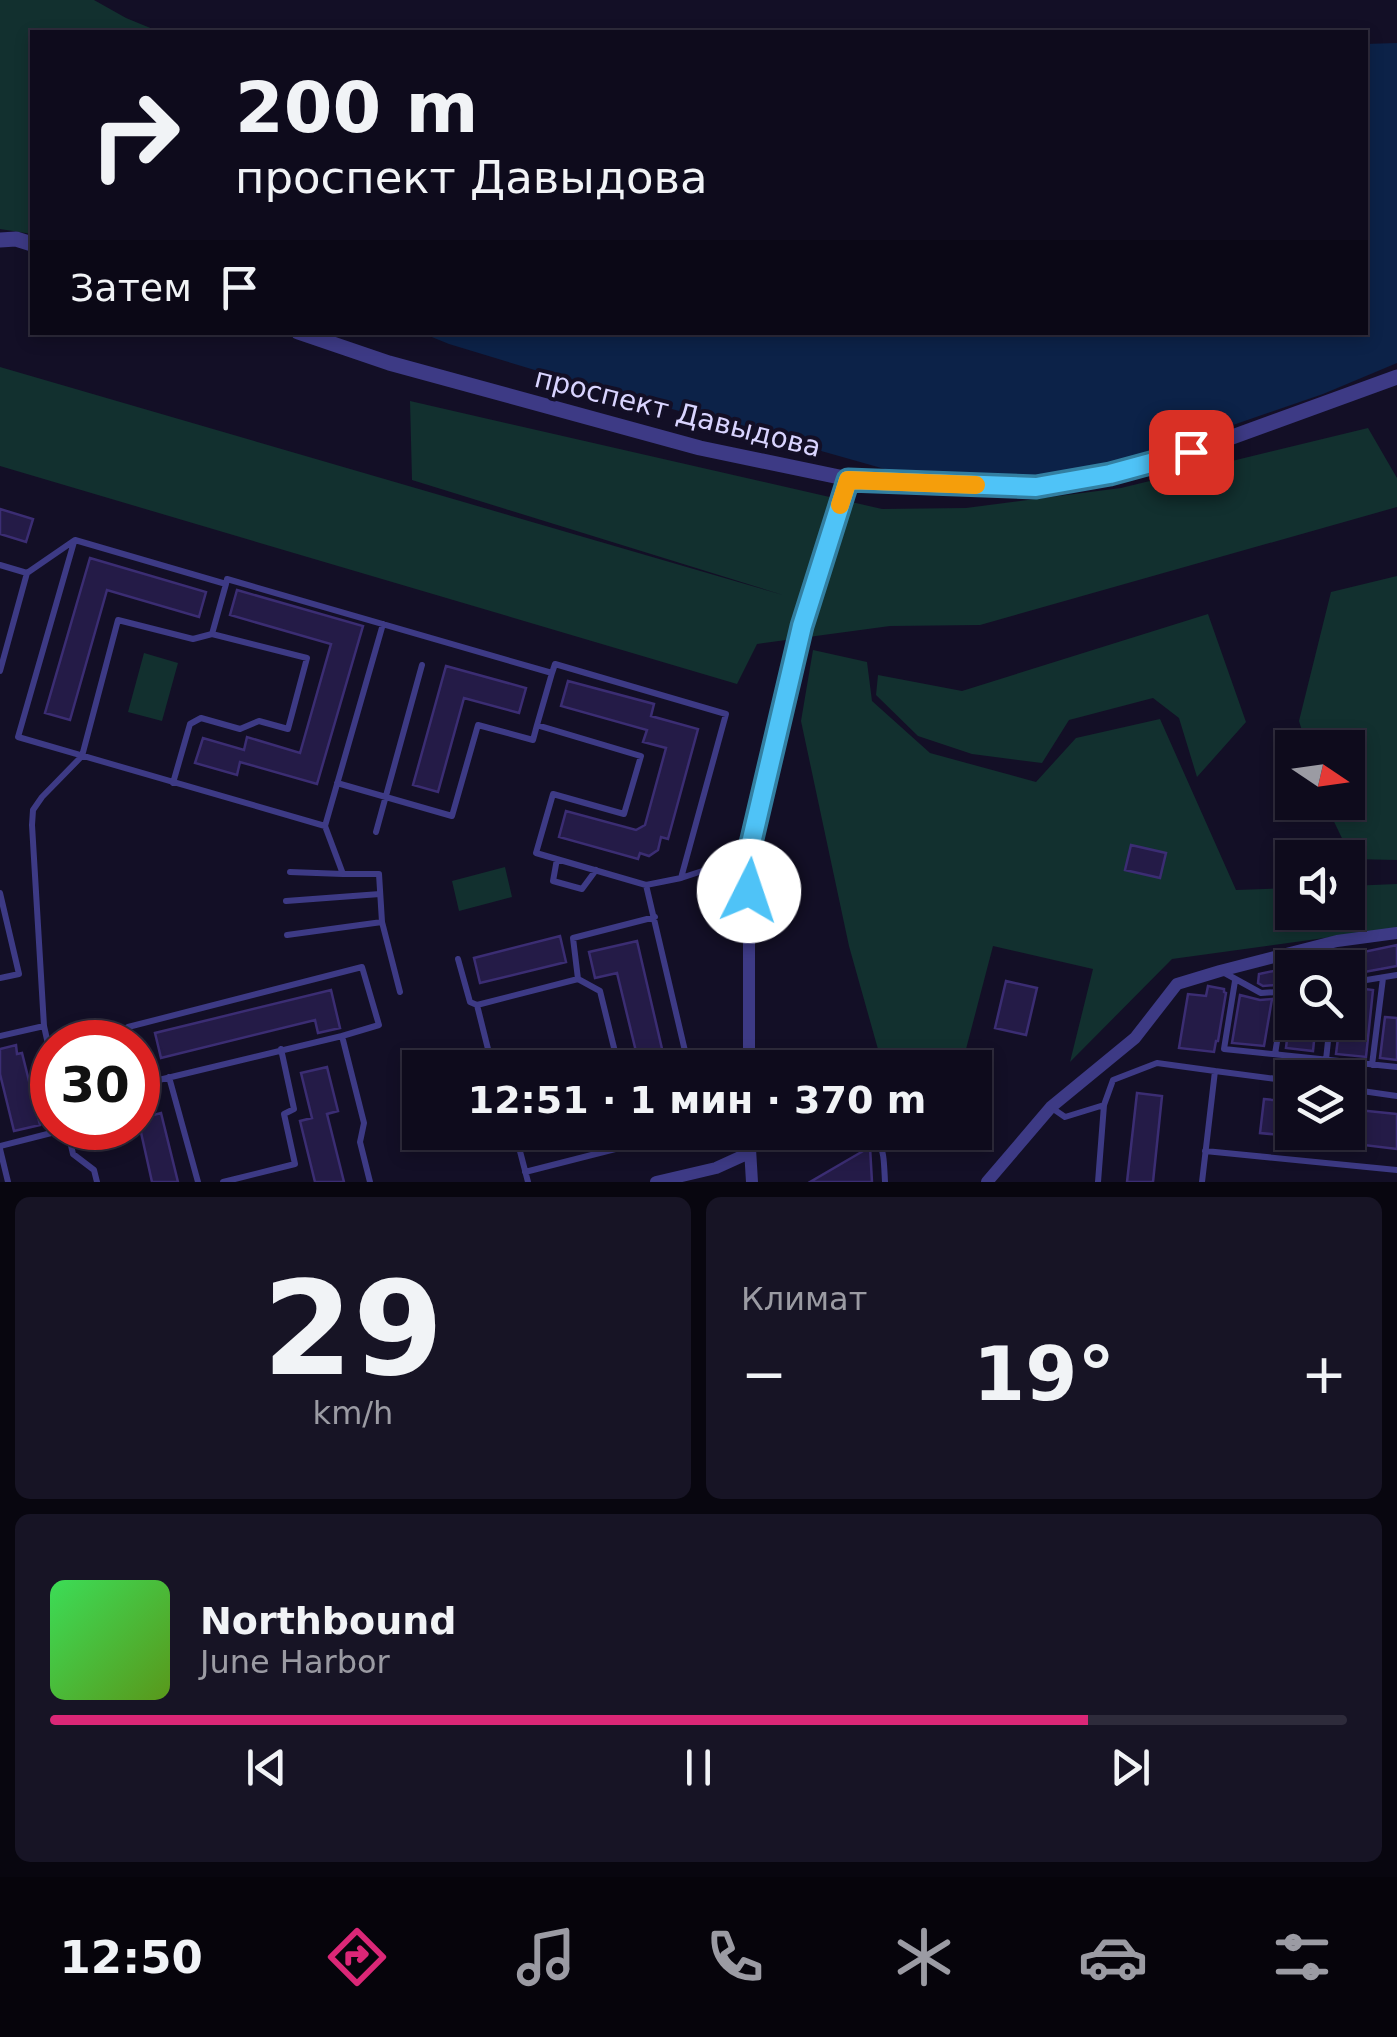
<!DOCTYPE html>
<html lang="ru">
<meta charset="utf-8">
<style>
body{margin:0;font-family:"DejaVu Sans",sans-serif;background:#171425;color:#f1f3f6;height:100vh;display:flex;flex-direction:column;font-size:38px;white-space:nowrap}
*{box-sizing:border-box;margin:0}
p{font-size:32px;color:#9b9ba3}
.icon{flex:none;width:55px;height:55px;fill:none;stroke:currentColor;stroke-width:2;stroke-linecap:round;stroke-linejoin:round}
.map{position:relative;height:1182px;overflow:hidden}
.side{display:flex;flex-direction:column;gap:15px;padding:15px;background:#08060f;flex:1}
.side>*{flex:none}
.top-card{position:absolute;left:30px;top:30px;width:1338px;height:305px;border-radius:0px;box-shadow:0 5px 15px #0003,0 0 0 2px #2e2b3b;background:#0e0b1c;color:#f1f3f6;overflow:hidden}
.needle{width:65px;rotate:103deg}
.fabs{position:absolute;left:1275px;top:730px;display:grid;gap:20px}
.fabs a{display:grid;place-items:center;width:90px;height:90px;border-radius:0px;background:#0e0b1c;box-shadow:0 5px 15px #0003,0 0 0 2px #2e2b3b;font-size:50px}
.speed{position:absolute;left:30px;top:1020px;display:flex;gap:20px;font-size:50px;font-weight:700;text-align:center}
.speed>*{display:grid;place-content:center;width:130px;height:130px;border-radius:50%;background:#0e0b1c;box-shadow:0 5px 15px #0003,0 0 0 2px #2e2b3b;line-height:1}
.speed .limit{border:15px solid #d22;background:#fff;color:#111}
.pin{position:absolute;display:grid;place-items:center;width:85px;height:85px;color:#fff;margin:-42px;border-radius:20px;box-shadow:0 5px 15px #0006}
.me{position:absolute;width:110px;margin:-55px;rotate:4deg;stroke-linejoin:round;filter:drop-shadow(0 0 8px #0008)}
.turn{display:flex;align-items:center;gap:35px;height:210px;padding:0 40px;font-size:45px}
.turn .icon{width:130px;height:130px;stroke-width:2.5}
.turn b{display:block;font-size:70px;line-height:85px}
.then{display:flex;align-items:center;height:95px;padding:0 40px;background:#0003;gap:20px;font-size:38px}
.big{font-size:75px;font-weight:700;line-height:1.1}
.side .card{flex:1;display:flex;flex-direction:column;justify-content:center;gap:15px;min-width:0;padding:0 35px;border-radius:15px;background:#171425}
.side .dial{align-items:center;gap:0}
.dial b{font-size:130px;line-height:1}
.song{display:flex;align-items:center;gap:30px}
.cover{width:120px;height:120px;border-radius:15px;background:linear-gradient(135deg,hsl(130 70% 55%),hsl(90 70% 35%))}
.played{height:10px;border-radius:5px;background:linear-gradient(90deg,#db2777 80%,#2e2b3b 80%)}
.keys{display:flex;justify-content:space-around;direction:ltr}
.heat{display:flex;justify-content:space-between;align-items:center;font-size:55px;direction:ltr}
.side .tiles{flex:1;display:grid;gap:15px;grid-template-columns:1fr 1fr}
.card:last-child{grid-column:span 2}
.trip{position:absolute;left:402px;top:1050px;width:590px;height:100px;border-radius:0px;background:#0e0b1c;box-shadow:0 5px 15px #0003,0 0 0 2px #2e2b3b;font-weight:700;line-height:100px;text-align:center}
.dock{display:flex;height:160px;justify-content:space-around;align-items:center;background:#06040b;color:#9b9ba3}
.dock .icon{width:70px;height:70px}
.dock .selected{color:#db2777}
.dock b{font-size:45px;color:#f1f3f6}
.map>svg:first-child{display:block}
.green{fill:#12302f}
.water{fill:#0c2248}
.building{fill:#241b47;stroke:#3b2d73;stroke-width:2.5}
.lines{fill:none;stroke-linecap:round;stroke-linejoin:round}
.service{stroke:#3d3a85;stroke-width:6}
.minor{stroke:#3d3a85;stroke-width:12}
.tertiary{stroke:#3d3a85;stroke-width:15}
.route-casing{stroke:#337fa1;stroke-width:25}
.route{stroke:#4fc3f7;stroke-width:18}
.slow{stroke:#f59e0b;stroke-width:18}
.labels{text-anchor:middle;stroke-width:8;stroke-linejoin:round;paint-order:stroke}
.street-label{font-size:28px;fill:#d9d4ff;stroke:#130f26}
</style>
<div class="map">
<svg width="1397" height="1182" viewBox="0 0 1397 1182">
<rect width="100%" height="100%" fill="#130f26"/>
<path class="green" d="M0,0h94l32,18 34,14h-128v202l-32,-5z
M0,367l783,228 -371,-115 -2,-79 472,108 84,-1 155,-20 247,-60 29,50v29l-417,118 -90,1 -133,18 -20,40 -737,-218z
M1397,576v284l-45,-1 -27,-56 23,-1v-54l-41,-1 -8,-26 32,-129z
M1208,614l38,108 -49,55 -18,-59 -26,-20 -84,22 -27,43 -70,-9 -54,-18 -42,-41 2,-20 84,16z
M813,650l54,12 5,39 58,52 106,29 40,-44 84,-19 76,171 56,-2v24h56v-26l49,-2v44l-225,31 -102,103 23,-93 -100,-23 -28,107 -8,14h-74l-34,-121 -48,-225z
M144,653l34,10 -16,58 -34,-9z
M505,867l7,30 -53,14 -7,-30z"/>
<path class="water" d="M1397,43v320l-74,31 -197,68 -92,15 -135,-4 -351,-99 -99,-30 -27,-11 943,-1v-288z"/>
<path class="building" d="M0,509l33,10 -7,23 -26,-8z
M90,558l116,34 -7,25 -92,-27 -37,130 -25,-7z
M237,590l126,36 -46,158 -77,-22 -3,13 -42,-12 8,-25 41,12 3,-13 53,16 31,-109 -101,-29z
M446,666l80,22 -7,25 -55,-15 -26,94 -25,-7z
M568,681l86,23 -3,12 47,13 -30,110 -7,-2 -3,13 -9,6 -9,-3 -2,6 -79,-22 7,-26 70,19 9,-5 21,-77 -23,-6 4,-12 -86,-24z
M1131,845l35,8 -6,25 -35,-8z
M560,936l6,26 -86,21 -6,-25z
M637,941l29,125 -8,2h-18l-23,-95 -22,5 -6,-26z
M1397,945v21l-49,9v-7h-37v-5z
M1278,970l-3,15 -12,1 -5,-3 1,-9z
M1006,981l31,7 -11,47 -31,-7z
M1208,986l16,3v3l2,1 -8,48h-2l-2,11 -35,-4 9,-54 18,2z
M1357,988l16,2 -7,67 -30,-3 4,-32h8v-32z
M331,990l9,38 -22,5 -3,-13 -154,38 -6,-25z
M1240,995l20,5 12,-1 -8,47 -32,-3z
M1385,1017l12,1v42l-17,-2z
M1289,1022h27l-3,29 -27,-3z
M16,1045l1,9 5,-1 18,72 -26,6 -14,-57v-25z
M327,1067l11,44 -11,3 17,68h-29l-15,-61 12,-3 -11,-45z
M1137,1093l25,3 -9,86h-26z
M1264,1099l28,3v34l-32,-3z
M1348,1109l49,5v35l-75,-9v-8h26z
M161,1113l17,69h-26l-14,-63z
M870,1147l2,35h-62z"/>
<g class="lines">
<path class="service" d="M74,542l-56,195 307,89 58,-202
M0,565l27,8
M212,634l14,-50
M0,671l27,-98 48,-33 151,44 1,-5 325,94 3,-9 171,50 -45,164
M537,725l15,-52
M337,783l115,33 26,-91 55,15 4,-15 104,31 -17,58 -71,-20 -17,59 110,32
M325,826l18,48h36l3,48 18,70
M376,832l46,-167
M557,859l-4,22 29,8 14,-19
M290,872l53,2
M0,893l19,81 -19,4
M286,901l94,-7
M287,935l95,-13
M458,959l12,43 7,3 12,48 7,15
M1221,971l40,22 31,-2
M578,979l22,12 19,77
M1235,981l-11,68 173,18
M1348,983l49,-8
M477,1005l101,-26 -5,-41 82,-21
M0,1036l44,-10
M132,1042l-4,-15 234,-60 17,58 -37,11
M1275,1054l10,-62
M1326,1060l4,-38
M52,1062l-8,-36 -12,-201 1,-15 9,-13 40,-41 36,-136 75,19 19,-5 95,24 -19,71 -29,-8 -19,8 -39,-11 -11,6 -17,59
M138,1064l4,20
M1372,1065l11,-87
M689,1068l-43,-183 35,-7 67,-22
M1215,1071l77,10
M169,1077l29,105
M138,1085l204,-49 22,87 -4,19 10,40
M1348,1089l49,7
M1052,1108l13,9 39,-12
M67,1128l6,26 21,16 3,12
M515,1132l13,50
M847,1132c38,8 36,11 38,50
M0,1146l67,-17
M0,1149l8,33
M1205,1151l192,19
M750,1152l36,-20
M525,1172l157,-40
M223,1182l72,-18 -11,-50 10,-5 -13,-60
M1098,1182l6,-77 9,-25 44,-17 58,8 -13,111"/>
<path class="minor" d="M749,1068v-212l53,-231 47,-146
M749,1132l3,50
M656,1182l60,-14 33,-15
M987,1182l64,-75 84,-69 42,-54 43,-13 117,-30 60,-8"/>
<path class="tertiary" d="M0,240l16,-1 16,5
M298,332l91,31 311,85 149,31 187,8 74,-12 81,-23 206,-75"/>
</g>
<g class="lines">
<defs>
<path id="route" d="M749,891l-1,-35 54,-230 46,-146 188,7 74,-13 81,-22"/>
</defs>
<use href="#route" class="route-casing"/>
<use href="#route" class="route"/>
<path class="slow" d="M840,505l8,-25 128,5"/>
</g>
<g class="labels">
<g class="street-label">
<text transform="translate(678 412) rotate(14)" y="10">проспект Давыдова</text>
</g>
</g>
</svg>
<div class="fabs">
<a><svg class="needle" viewBox="-14 -14 28 28"><path d="M0-13l5 13h-10z" fill="#e53935"/><path d="M0 13l5-13h-10z" fill="#9b9ba3"/></svg></a>
<a><svg class="icon" aria-label="sound" viewBox="0 0 24 24"><path d="M4 9h4l5-4v14l-5-4H4zM17 9q2 3 0 6"/></svg></a>
<a><svg class="icon" aria-label="search" viewBox="0 0 24 24"><circle cx="10" cy="10" r="6"/><path d="M15 15l6 6"/></svg></a>
<a><svg class="icon" aria-label="layers" viewBox="0 0 24 24"><path d="M12 4l9 5-9 5-9-5zM3 14l9 5 9-5"/></svg></a>
</div>
<div class="speed"><div class="limit">30</div></div>
<div class="pin" style="left:1191px;top:452px;background:#d93025"><svg class="icon" aria-label="arrive" viewBox="0 0 24 24"><path d="M6 21V4h12l-3 4 3 4H6"/></svg></div>
<svg class="me" style="left:749px;top:891px" viewBox="-20 -20 40 40"><circle r="19" fill="#fff"/><path d="M0-13L10 11 0 6-10 11z" fill="#4fc3f7"/></svg>
<div class="trip">12:51 · 1 мин · 370 m</div>
<div class="top-card">
<div class="turn"><svg class="icon" aria-label="right" viewBox="0 0 24 24"><path d="M7 20v-9h11M14 6l5 5-5 5"/></svg><div><b>200 m</b>проспект Давыдова</div></div>
<div class="then">Затем<svg class="icon" aria-label="arrive" viewBox="0 0 24 24"><path d="M6 21V4h12l-3 4 3 4H6"/></svg></div>
</div>
</div>
<section class="side">
<div class="tiles">
<div class="card dial"><b>29</b><p>km/h</p></div>
<div class="card"><p>Климат</p>
<div class="heat"><a>−</a><b class="big">19°</b><a>+</a></div>
</div>
<div class="card">
<div class="song"><i class="cover"></i><div><b>Northbound</b><p>June Harbor</p></div></div>
<div class="played"></div>
<div class="keys"><svg class="icon" aria-label="previous" viewBox="0 0 24 24"><path d="M18 5L8 12l10 7zM5 5v14"/></svg><svg class="icon" aria-label="pause" viewBox="0 0 24 24"><path d="M8 5v14M16 5v14"/></svg><svg class="icon" aria-label="next" viewBox="0 0 24 24"><path d="M6 5l10 7-10 7zM19 5v14"/></svg></div>
</div>
</div>
</section>
<nav class="dock">
<b>12:50</b>
<svg class="icon selected" aria-label="directions" viewBox="0 0 24 24"><path d="M12 3l9 9-9 9-9-9zM9 14v-3h6M13 9l2 2-2 2"/></svg>
<svg class="icon" aria-label="music" viewBox="0 0 24 24"><path d="M9 18V5l10-2v13"/><circle cx="6" cy="18" r="3"/><circle cx="16" cy="16" r="3"/></svg>
<svg class="icon" aria-label="phone" viewBox="0 0 24 24"><path d="M5 4h4l2 5-3 2q2 4 5 5l2-3 5 2v4C11 20 4 13 5 4z"/></svg>
<svg class="icon" aria-label="climate" viewBox="0 0 24 24"><path d="M12 3v18M4 7l16 10M4 17L20 7"/></svg>
<svg class="icon" aria-label="car" viewBox="0 0 24 24"><path d="M5 17H2v-5l4-1 3-4h7l3 4 3 1v5h-3M9 17h6M6 11h13"/><circle cx="7" cy="17" r="2"/><circle cx="17" cy="17" r="2"/></svg>
<svg class="icon" aria-label="filters" viewBox="0 0 24 24"><path d="M4 7h16M4 17h16"/><circle cx="9" cy="7" r="2"/><circle cx="15" cy="17" r="2"/></svg>
</nav>
